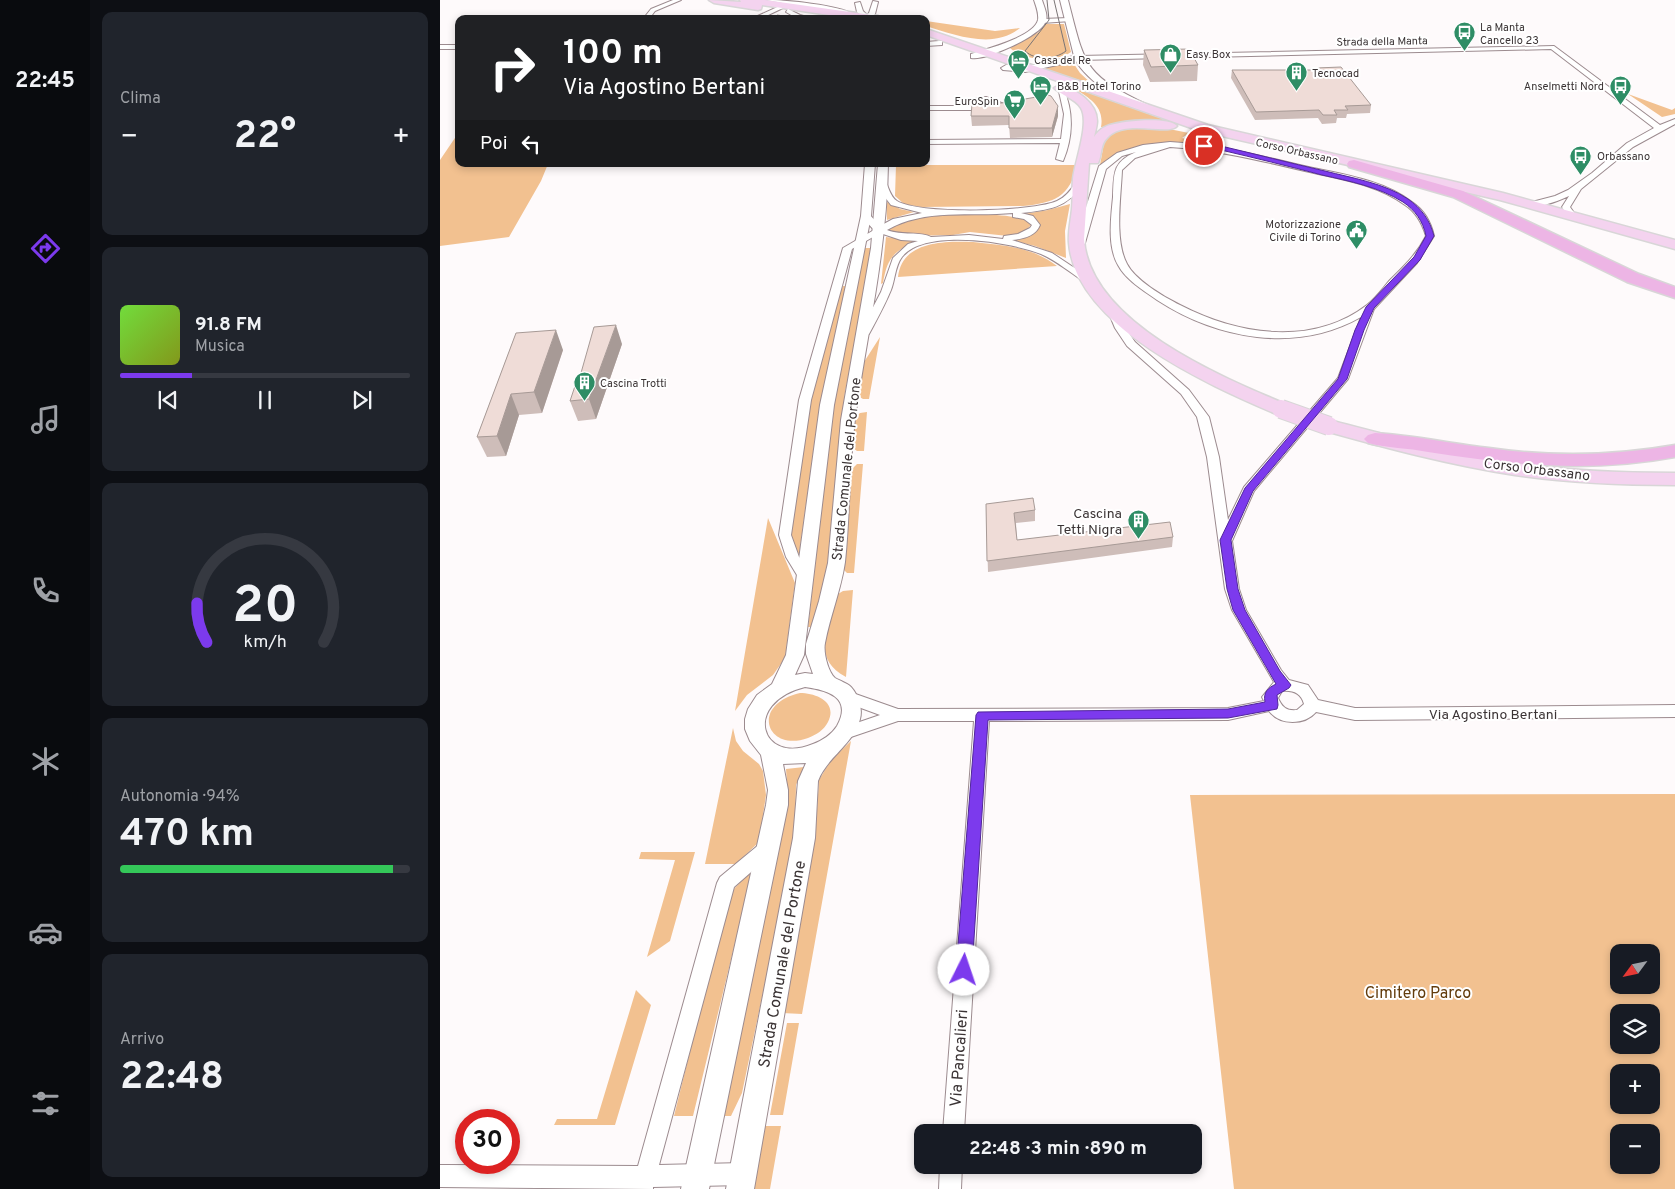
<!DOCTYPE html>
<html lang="it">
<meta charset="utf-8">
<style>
body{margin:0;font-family:Overpass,sans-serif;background:#20242c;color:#f1f3f6;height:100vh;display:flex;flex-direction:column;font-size:19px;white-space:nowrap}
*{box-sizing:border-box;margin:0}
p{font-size:16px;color:#9ea1a6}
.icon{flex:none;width:28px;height:28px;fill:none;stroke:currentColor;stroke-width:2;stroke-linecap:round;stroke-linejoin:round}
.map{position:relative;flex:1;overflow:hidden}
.side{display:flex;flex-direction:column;gap:12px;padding:12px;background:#0d0f14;width:350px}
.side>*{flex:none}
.top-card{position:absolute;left:15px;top:15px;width:475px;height:152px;border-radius:10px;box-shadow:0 2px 8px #0003;background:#202124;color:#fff;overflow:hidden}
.needle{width:32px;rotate:237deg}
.buttons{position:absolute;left:1170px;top:944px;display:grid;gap:10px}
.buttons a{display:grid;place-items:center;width:50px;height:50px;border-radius:10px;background:#171b24;box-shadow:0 2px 8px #0003;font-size:25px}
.speed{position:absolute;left:15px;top:1109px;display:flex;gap:10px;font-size:25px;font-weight:700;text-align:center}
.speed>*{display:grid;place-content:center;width:65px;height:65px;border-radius:50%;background:#171b24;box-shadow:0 2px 8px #0003;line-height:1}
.speed .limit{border:8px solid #d22;background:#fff;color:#111}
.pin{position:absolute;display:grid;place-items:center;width:42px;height:42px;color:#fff;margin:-21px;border:2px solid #fff;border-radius:50%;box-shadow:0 1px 5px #0007}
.me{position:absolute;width:55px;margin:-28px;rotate:4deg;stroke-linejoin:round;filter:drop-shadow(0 0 4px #0008)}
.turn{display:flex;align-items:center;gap:18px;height:105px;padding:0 25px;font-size:22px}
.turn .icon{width:65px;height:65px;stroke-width:2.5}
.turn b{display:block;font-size:35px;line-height:42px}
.then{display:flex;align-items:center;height:48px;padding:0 25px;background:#0003;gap:10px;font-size:19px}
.big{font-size:38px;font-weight:700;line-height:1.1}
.side .card{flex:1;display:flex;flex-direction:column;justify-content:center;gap:8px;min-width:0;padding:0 18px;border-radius:10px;background:#20242c}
.side .dial{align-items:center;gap:0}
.dial svg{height:130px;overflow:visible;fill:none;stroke:#363941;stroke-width:7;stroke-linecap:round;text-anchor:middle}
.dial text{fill:#f1f3f6;stroke:none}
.song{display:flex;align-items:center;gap:15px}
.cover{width:60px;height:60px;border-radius:8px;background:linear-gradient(135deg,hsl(100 70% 55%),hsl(70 70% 35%))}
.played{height:5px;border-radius:2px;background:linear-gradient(90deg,#7c3aed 25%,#363941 25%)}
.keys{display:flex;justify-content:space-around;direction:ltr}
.heat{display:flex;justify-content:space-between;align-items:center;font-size:28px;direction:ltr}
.charge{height:8px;border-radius:4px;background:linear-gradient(90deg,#34c759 94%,#363941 0)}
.trip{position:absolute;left:474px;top:1124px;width:288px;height:50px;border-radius:10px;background:#171b24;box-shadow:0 2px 8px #0003;font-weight:700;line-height:50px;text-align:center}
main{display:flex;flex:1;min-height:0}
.dock{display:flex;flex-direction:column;width:90px;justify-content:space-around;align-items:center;background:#090b0e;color:#9ea1a6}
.dock .icon{width:35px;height:35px}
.dock .on{color:#7c3aed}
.dock b{font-size:22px;color:#f1f3f6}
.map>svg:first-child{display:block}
.green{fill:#f2c190;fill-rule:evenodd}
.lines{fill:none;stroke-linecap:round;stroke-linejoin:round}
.minor-casing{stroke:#9c8b8f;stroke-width:2}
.tertiary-casing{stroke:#9c8b8f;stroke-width:2}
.secondary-casing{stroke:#9c8b8f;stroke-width:2}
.primary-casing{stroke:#d8d6d7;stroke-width:3}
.motorway-casing{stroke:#d8d6d7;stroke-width:3}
.minor{fill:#fff;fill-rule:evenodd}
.tertiary{fill:#fff;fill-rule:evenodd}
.secondary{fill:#fff;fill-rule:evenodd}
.primary{fill:#f4d3ef;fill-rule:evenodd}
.motorway{fill:#edb5e5;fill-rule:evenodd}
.tram{stroke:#7a7475;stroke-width:1}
.primary-bridge-casing{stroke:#d8d6d7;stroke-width:20;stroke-linecap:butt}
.primary-bridge{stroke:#f4d3ef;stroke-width:18}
.wall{fill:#cebdb9}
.shaded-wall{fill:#a79a96}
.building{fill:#efdcd7;stroke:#a79a96}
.route{fill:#7c3aed;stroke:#51269a}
.labels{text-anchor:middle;stroke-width:4;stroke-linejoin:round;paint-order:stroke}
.far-poi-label{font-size:11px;fill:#3b3435;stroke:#fff;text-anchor:start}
.far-street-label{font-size:11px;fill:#3b3435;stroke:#fff}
.street-label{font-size:14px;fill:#3b3435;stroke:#fff}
.poi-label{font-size:14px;fill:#3b3435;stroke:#fff;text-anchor:end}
.near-street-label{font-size:16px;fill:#3b3435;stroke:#fff}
.near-park-label{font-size:16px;fill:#633c0c;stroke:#fff}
</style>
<main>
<nav class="dock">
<b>22:45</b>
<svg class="icon on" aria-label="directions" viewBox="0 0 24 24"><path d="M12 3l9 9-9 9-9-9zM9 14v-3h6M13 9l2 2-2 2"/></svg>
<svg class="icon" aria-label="music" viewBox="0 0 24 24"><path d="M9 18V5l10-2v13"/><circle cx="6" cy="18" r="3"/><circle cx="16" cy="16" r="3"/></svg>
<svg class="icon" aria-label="phone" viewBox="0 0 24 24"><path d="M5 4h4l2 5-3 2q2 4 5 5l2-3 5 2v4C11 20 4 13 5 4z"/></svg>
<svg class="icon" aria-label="climate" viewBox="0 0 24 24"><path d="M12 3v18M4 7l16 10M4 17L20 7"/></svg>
<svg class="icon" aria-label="car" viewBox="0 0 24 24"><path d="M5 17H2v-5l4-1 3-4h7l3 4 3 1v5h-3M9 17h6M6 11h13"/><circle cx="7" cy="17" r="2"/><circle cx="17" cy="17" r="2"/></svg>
<svg class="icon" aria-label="filters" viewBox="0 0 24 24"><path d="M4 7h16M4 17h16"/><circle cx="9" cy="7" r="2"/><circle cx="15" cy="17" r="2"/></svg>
</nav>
<section class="side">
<div class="card"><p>Clima</p>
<div class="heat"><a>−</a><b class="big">22°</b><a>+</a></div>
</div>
<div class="card">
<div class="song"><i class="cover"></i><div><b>91.8 FM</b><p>Musica</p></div></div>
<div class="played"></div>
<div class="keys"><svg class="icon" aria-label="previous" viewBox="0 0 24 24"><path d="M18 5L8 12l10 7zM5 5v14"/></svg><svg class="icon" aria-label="pause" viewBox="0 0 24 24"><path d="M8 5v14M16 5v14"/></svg><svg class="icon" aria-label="next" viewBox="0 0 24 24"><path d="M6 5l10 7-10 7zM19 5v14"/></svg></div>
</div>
<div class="card dial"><svg viewBox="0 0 100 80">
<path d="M14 69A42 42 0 1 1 86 69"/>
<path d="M14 69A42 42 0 0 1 8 45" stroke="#7c3aed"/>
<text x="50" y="56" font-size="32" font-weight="700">20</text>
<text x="50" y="72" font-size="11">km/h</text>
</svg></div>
<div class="card"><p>Autonomia · 94%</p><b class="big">470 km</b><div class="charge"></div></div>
<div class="card"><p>Arrivo</p><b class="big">22:48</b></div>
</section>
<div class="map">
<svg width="1235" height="1189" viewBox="0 0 1235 1189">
<rect width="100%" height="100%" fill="#fefafb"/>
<path class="green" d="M486,21l69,10 25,-3c-26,22 -65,7 -94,-2z
M606,24h18l7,28c-16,11 -47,9 -61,-4l29,-16z
M632,61l8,12 12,11 -49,-15z
M632,87l94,33 -3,3 -62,4c4,-21 -13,-30 -29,-40z
M1188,94l44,16 3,-2v6l-13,3z
M692,127h27l30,6 -7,5 26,6c-37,-2 -78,-4 -108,21l5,-28 5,-4z
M19,132v32h89l-7,17 -32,56 -69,9v-86z
M456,165h181c-7,32 -23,38 -54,41l-102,1 -17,-3 -9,-8z
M448,202l12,7 14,3 -27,8 -1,-17z
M630,204l-5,27 1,27 -31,-12 -24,-6c10,-3 23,-5 28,-14l-2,-6 -13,-6 24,-4z
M512,214c16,1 73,-2 79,11l-8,9 -15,2 -38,-4 -17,3 -43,1 -24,-6 1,-2 39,-12z
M446,237l31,4c-23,10 -30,17 -34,42l-2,1z
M533,242c29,3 60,5 84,24l-159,11c4,-36 46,-36 75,-35z
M424,248h8l-9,57 -18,87 -19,186 -14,49h-4l27,-235z
M403,286h3l-27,124 -20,145 -10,-20 19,-124 31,-117z
M440,337l-11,62h-6l-5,-3 6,-34z
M427,412l-3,39h-7l-4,-3 2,-31 5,-4z
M417,464h6l-9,109h-7l-4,-4 9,-100z
M328,518l27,65 -10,75 -12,17 -26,20 -12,16z
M413,590l-7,87c-37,-19 -16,-52 -8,-83l5,-3z
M360,693c16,0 38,9 28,29 -4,8 -12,13 -20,16 -41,15 -59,-33 -8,-45z
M293,728l3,13 7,10 16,13 4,7 3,24 -7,47 -23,22h-31z
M411,741l-49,273 -20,-1 33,-173 4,-60 12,-20z
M364,767l-8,18 -1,54 -53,254 -11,23h-11l68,-317 -2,-30z
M1235,794v395h-441l-44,-394zM1179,952h32v33h-32zM1179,1012h32v33h-32zM1179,1072h32v33h-32zM1179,1132h32v33h-32z
M201,852h54l-25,89 -23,16 28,-97 -36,-1z
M313,869l-60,247h-19l55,-222z
M196,990l15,15 -36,120h-61l3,-6h40z
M347,1023h12l-16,92h-13z
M321,1126h20l-11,63h-21z"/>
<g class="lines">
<defs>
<path id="minor" d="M233,0h8l-26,11 -6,8h-6l8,-10z
M327,0c20,0 70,5 86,14l-3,2z
M433,1l5,1 -3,12 -4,3 1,2h-11l2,-2 -6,-5 -2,-9 5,-1 3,9 4,4 2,-2z
M342,5l5,1 -27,13h-9z
M348,9l12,6 14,4h-16l-12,-7z
M629,18l2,3 -29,2 -3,-2 3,-2z
M0,45h19v4h-19z
M1114,46l106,79 15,-6v5l-42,23 -52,42 -11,18 7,10 -4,3 -3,-1 -8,-12 7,-11c-11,5 -35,15 -45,8l31,-8 13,-6 24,-17 35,-30 27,-15 -103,-79 -472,11 -3,-2 3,-2z
M618,87l5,1c11,23 10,50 0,73l-7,-2 4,-16 -134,1v-4l135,-1 3,-25z
M546,97l18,7 1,4 -4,2h-75v-4h47l1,-7zM545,101l10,5h-14v-4z
M730,142c46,3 89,13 134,24 36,8 78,13 108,36 12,8 19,20 22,34l-17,27 -43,46 -26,70 -94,112 -22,50 7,48 7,21 35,60 8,10 19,5 10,15 37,8 320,-3v12l-320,3 -39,-8c-11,13 -36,14 -47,-1l-41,9 -239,1 -25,411h-21l31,-411h-76l-53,18 -6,-2 -2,-4 2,-4 41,-14 -38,-14 -3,-4 3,-4 5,-2 51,18 330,-1 36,-7 -2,-4 12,-15 -42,-72 -7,-21 -18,-132 -10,-40 -16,-23 -54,-48 -12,-18 -7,-17 1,-2h8l8,19 10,14 54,48 20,27 10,40 9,63 16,-33 94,-109 23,-61c-65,37 -144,22 -204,-17 -14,-10 -31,-20 -39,-35 -11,-19 -7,-47 -5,-68 1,-23 -1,-35 23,-45l-14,4 -16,13 -21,74 -2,2h-6l-2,-2 24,-77 18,-13 26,-8zM730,147c46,3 89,13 135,24 33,8 72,13 100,34 11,7 17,18 21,31 -9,18 -22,30 -36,44 -7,8 -14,18 -23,25 -55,42 -129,30 -187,0 -16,-8 -45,-25 -53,-41 -13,-24 -6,-68 -5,-94l13,-12zM842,691c11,-1 19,2 22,13l-7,6c-11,1 -15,-3 -19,-12z
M438,178h6c4,7 6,19 13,23 23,14 135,11 160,0 9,-4 14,-11 19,-19h6l1,2c-16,24 -34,26 -62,29l12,3 7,9c-4,11 -17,14 -28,15l40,13 42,28 -5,3 -3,-1c-15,-10 -29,-22 -45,-29 -30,-12 -116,-26 -139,3 -7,9 -7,23 -11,33 -6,15 -14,29 -22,44l-5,3 -5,-3 22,-42 12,-34 15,-14 10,-3 -17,-1 -21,-7 -28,16 -41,151 -20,135 8,22 13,20 -2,3h-10l-14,-23 -7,-22 20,-135 44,-152 31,-18 -11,-12v-4h6l11,12 13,-7 29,-6 -31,-8 -7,-9 -7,-16zM573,213v4l11,2 8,6 -2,3 -12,6 -14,2 -1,3 -34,-4 -38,2c-10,-6 -30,-1 -44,-7 38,-22 83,-13 126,-17z
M327,841l6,2 3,5 -3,5 -39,34 -75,278 84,-2 8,3 3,8 -3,8 -8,3 -90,2v2l-213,-2v-22l198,1 79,-283 3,-6 41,-34z
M500,1165h22l-1,24h-22z"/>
<path id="tertiary" d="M499,41h3v4l-16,1v-4z
M425,164h10l-4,52 -37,189 -30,250 -9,20 10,-2 8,1 -7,-20v-10l13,-43 9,-38 13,-143 30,-172 7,-84h10c-1,86 -21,170 -33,255 -6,47 -5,96 -10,143 -4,28 -15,54 -20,81 -2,9 3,29 10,35 5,3 12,5 16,9 7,8 12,21 9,32 -6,25 -33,38 -42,62l-3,57 -61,351h-28l67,-351 5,-57 8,-18 -23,1 5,26v15l-79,384h-28l85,-384 2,-15 -7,-35 -11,-14 -5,-12v-10l3,-10 9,-14 15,-11 14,-29 34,-250 41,-189zM365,687c22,3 48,10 32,39 -5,8 -15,15 -24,18 -52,22 -72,-41 -8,-57z"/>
<path id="secondary" d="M594,0h8c2,7 7,16 3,23 -7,14 -60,38 -74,35v-4c15,-5 63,-17 67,-34 1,-7 -2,-14 -4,-20z
M620,0h8c17,66 15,74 80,105l1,2 -1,2c-19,4 -63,-31 -72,-48l-51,11 -22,-2 -2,-2 5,-3h28l40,-9z"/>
<path id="primary" d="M269,0l32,2 -1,-2h25l113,16 5,3h-27l-94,-14 -1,4 -3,1 -44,-7z
M486,29l282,96 295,68 172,47v9l-175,-49 -300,-69 -274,-96z
M620,85c16,4 37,18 37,36 0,5 -2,11 -3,16 4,-6 9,-10 16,-12 13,-4 58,-9 67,1 -9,10 -53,-8 -70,12 -7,6 -5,17 -9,25h-9l-5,76c5,83 137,138 204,166l2,4 -2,4 -7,2 -7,-2c-65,-28 -199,-87 -205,-170 -1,-12 2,-23 3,-34 1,-10 0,-20 1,-30 2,-18 17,-56 8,-71 -6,-10 -19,-12 -27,-20z
M889,420c62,16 123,33 186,43 53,8 107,10 160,10v12c-53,0 -107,-2 -160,-10 -65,-10 -129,-27 -193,-45l-2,-4 2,-4z"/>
<path id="motorway" d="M914,160l109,31 176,83 36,13v11l-48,-16 -174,-85 -104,-30 -2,-3 2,-3z
M935,433c38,2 76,11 114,15 62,9 124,8 186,-3v12c-86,16 -162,8 -247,-5 -20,-4 -41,-4 -60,-9l-4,-4 4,-4z"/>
</defs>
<use href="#minor" class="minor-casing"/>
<use href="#tertiary" class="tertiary-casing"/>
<use href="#secondary" class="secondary-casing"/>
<use href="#primary" class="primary-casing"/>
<use href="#motorway" class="motorway-casing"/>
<use href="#minor" class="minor"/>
<use href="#tertiary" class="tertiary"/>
<use href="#secondary" class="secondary"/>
<use href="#primary" class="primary"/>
<use href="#motorway" class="motorway"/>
<path class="tram" d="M607,0l2,20 -24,31c11,10 29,9 41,0l-12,-51"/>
<defs>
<path id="primary-bridge" d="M841,409l48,17"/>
</defs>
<use href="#primary-bridge" class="primary-bridge-casing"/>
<use href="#primary-bridge" class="primary-bridge"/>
</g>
<path class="wall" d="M704,50l54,15 -1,16 -47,1 -7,-17z
M876,68l55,37 -1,8 -23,1 -1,4h-9l-1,5 -14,1 -4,-6 -63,2 -24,-42 1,-8h83z
M531,116h87l-6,21 -42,1 -1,-13 -37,1z
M76,333l47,17 -21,63 -23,2 -13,41 -19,1 -10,-20z
M182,344l-26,75 -18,2 -8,-20 9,-21z
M546,504l49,6v11l-19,2 1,17 156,-3 -1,10 -184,25z"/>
<path class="shaded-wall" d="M618,106v10l-6,21v-9z
M176,325l6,19 -26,75 -7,-20z
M116,330l7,20 -21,63 -8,-21z
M71,394l8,21 -13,41 -9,-20z"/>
<path class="building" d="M337,15l27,4h-28z
M749,49l9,16 -47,2 -7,-17z
M901,67l30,38 -26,1 3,4h-14l3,5h-14l-4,-5 -63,2 -24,-42h86l-2,-2z
M608,95l3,1 7,10 -6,22h-43v-12h-38l1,-12 30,-1z
M176,325l-27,74 -19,2 7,-21h2l15,-53z
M116,330l-22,62 -23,2 -14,42 -20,1 39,-104z
M593,498l2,12 -21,3 3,27 153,-18 3,15 -186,24 -1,-57z"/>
<path class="route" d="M762,145l19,1c34,8 69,17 104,25 27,7 59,12 83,28 13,9 22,21 26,37l-14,24 -46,48 -10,22 -17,49 -94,112 -22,49 7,49 7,21 35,61 11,14 -2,3 -12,7 1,10 -1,4 -49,9 -240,2 -16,250 -2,5 -6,2 -5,-2 -3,-5 20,-255 2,-3 250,-3 37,-7c-2,-10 3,-14 11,-18l-43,-74 -6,-21 -7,-49 25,-52 93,-109 17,-49 11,-23 48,-50 12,-21c-3,-15 -11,-26 -23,-34 -24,-15 -54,-21 -81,-27 -34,-9 -67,-17 -101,-25l-19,-3z"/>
<defs>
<symbol id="bus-pin" viewBox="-11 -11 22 30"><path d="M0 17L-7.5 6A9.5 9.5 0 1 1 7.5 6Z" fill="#2e8d65" stroke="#fff"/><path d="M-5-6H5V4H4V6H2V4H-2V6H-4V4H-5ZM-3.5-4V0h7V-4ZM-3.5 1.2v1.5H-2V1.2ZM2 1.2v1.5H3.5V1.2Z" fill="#fff"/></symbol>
<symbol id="shop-pin" viewBox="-11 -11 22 30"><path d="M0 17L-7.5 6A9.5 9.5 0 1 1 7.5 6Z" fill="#2e8d65" stroke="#fff"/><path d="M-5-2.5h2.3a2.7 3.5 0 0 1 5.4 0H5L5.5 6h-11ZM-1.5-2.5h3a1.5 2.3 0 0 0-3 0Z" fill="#fff"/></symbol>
<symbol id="hotel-pin" viewBox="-11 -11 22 30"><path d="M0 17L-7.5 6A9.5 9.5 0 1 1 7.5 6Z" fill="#2e8d65" stroke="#fff"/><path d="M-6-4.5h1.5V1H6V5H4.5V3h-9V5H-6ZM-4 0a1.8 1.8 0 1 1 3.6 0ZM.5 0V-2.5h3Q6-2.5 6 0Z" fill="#fff"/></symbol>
<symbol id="building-pin" viewBox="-11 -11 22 30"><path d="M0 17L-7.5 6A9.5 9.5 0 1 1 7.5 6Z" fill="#2e8d65" stroke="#fff"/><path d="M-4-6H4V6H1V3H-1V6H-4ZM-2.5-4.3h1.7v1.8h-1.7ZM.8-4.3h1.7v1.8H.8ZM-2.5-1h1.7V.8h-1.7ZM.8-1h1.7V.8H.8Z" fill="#fff"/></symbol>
<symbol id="supermarket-pin" viewBox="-11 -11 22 30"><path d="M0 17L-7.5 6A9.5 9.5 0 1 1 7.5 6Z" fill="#2e8d65" stroke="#fff"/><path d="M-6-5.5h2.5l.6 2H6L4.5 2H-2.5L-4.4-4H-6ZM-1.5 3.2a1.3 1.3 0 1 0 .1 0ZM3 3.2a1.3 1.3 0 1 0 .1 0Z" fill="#fff"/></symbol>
<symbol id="civic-pin" viewBox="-11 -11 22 30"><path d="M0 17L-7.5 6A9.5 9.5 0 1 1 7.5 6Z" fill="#2e8d65" stroke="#fff"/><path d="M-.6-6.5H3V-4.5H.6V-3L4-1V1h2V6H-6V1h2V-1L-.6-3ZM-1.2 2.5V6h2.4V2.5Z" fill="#fff"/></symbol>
</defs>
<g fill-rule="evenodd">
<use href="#bus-pin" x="1012" y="20" width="25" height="34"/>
<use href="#shop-pin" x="718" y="42" width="25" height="34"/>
<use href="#hotel-pin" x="566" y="48" width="25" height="34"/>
<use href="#building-pin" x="844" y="60" width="25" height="34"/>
<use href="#hotel-pin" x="588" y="74" width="25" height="34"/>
<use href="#bus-pin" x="1168" y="74" width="25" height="34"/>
<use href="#supermarket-pin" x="562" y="88" width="25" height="34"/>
<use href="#bus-pin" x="1128" y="144" width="25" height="34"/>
<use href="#civic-pin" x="904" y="218" width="25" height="34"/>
<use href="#building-pin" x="132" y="370" width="25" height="34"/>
<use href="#building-pin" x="686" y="508" width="25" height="34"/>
</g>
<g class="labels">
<g class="far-poi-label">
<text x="1040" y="31">La Manta<tspan x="1040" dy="13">Cancello 23</tspan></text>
<text x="746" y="58">Easy Box</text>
<text x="594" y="64">Casa del Re</text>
<text x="872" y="77">Tecnocad</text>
<text x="617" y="90">B&amp;B Hotel Torino</text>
<text x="1164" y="90" text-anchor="end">Anselmetti Nord</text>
<text x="559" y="105" text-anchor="end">EuroSpin</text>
<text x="1157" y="160">Orbassano</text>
<text x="901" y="228" text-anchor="end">Motorizzazione<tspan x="901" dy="13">Civile di Torino</tspan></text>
<text x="160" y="387">Cascina Trotti</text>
</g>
<g class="far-street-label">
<text transform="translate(942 41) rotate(-1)" y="4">Strada della Manta</text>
<text transform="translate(857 151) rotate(13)" y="4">Corso Orbassano</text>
</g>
<g class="street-label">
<text transform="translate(406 469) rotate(-84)" y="5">Strada Comunale del Portone</text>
<text transform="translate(1097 469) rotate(7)" y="5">Corso Orbassano</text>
<text x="1053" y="719">Via Agostino Bertani</text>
</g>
<g class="poi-label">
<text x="682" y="518">Cascina<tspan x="682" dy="16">Tetti Nigra</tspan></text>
</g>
<g class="near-street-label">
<text transform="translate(341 964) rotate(-80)" y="6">Strada Comunale del Portone</text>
<text transform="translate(518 1058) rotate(-86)" y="6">Via Pancalieri</text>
</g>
<g class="near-park-label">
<text x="978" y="998">Cimitero Parco</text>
</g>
</g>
</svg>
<div class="buttons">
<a><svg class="needle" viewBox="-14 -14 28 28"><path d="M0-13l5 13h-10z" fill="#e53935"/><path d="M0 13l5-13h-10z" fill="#9ea1a6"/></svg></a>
<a><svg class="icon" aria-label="layers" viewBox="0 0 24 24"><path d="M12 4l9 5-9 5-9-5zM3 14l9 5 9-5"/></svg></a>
<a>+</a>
<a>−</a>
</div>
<div class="speed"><div class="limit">30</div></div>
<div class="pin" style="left:764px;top:146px;background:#d93025"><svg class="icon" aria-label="arrive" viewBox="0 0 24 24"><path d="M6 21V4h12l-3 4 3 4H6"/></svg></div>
<svg class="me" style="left:524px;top:970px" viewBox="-20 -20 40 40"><circle r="19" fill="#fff"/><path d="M0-13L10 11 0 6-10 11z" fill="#7c3aed"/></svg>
<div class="trip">22:48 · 3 min · 890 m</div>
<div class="top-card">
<div class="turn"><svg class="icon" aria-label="right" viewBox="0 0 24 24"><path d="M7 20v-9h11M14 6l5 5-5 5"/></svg><div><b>100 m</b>Via Agostino Bertani</div></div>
<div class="then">Poi<svg class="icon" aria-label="left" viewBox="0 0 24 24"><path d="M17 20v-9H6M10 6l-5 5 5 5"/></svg></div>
</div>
</div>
</main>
